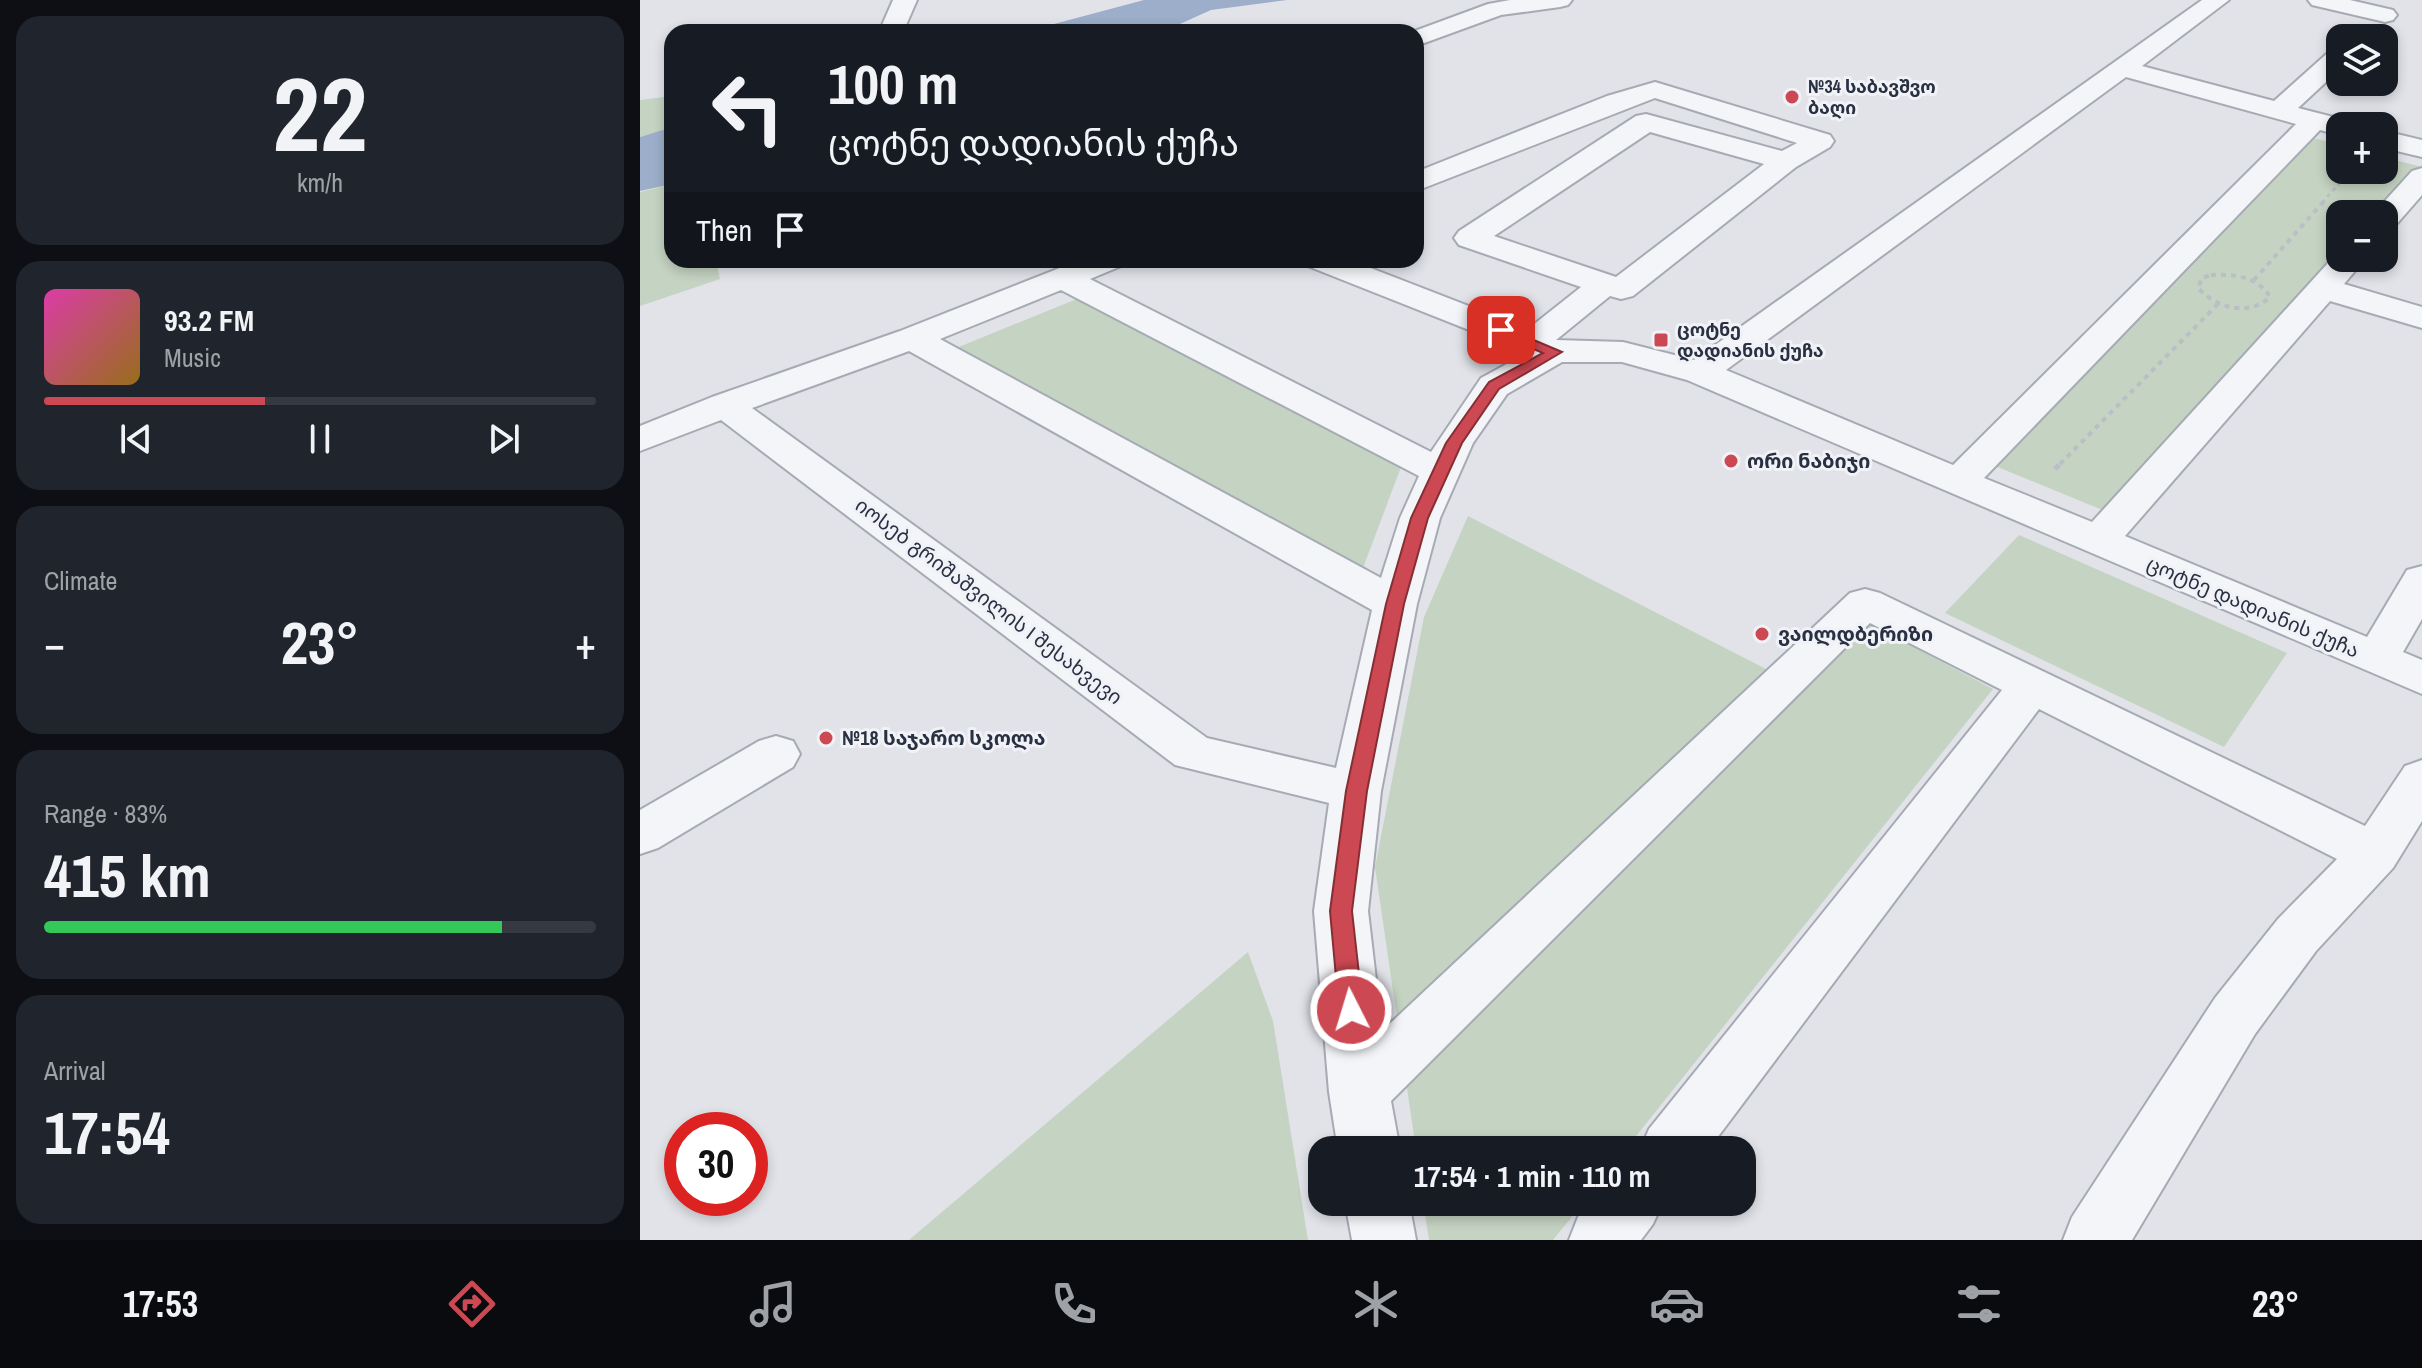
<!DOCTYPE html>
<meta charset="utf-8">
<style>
body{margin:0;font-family:"Archivo Narrow","Noto Sans Georgian",sans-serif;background:#20242c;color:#f1f3f6;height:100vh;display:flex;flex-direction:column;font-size:30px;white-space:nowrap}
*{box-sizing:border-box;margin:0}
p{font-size:26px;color:#9ea1a6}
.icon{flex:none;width:44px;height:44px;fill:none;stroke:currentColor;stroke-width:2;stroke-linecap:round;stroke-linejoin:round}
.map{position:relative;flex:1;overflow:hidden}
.details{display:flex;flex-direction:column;gap:16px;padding:16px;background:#0d0f14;width:640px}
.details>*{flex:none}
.top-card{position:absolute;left:24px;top:24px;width:760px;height:244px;border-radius:24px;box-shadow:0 4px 12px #0003;background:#171b24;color:#f1f3f6;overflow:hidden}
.buttons{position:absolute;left:1686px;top:24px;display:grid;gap:16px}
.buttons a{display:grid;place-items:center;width:72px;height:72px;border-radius:16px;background:#171b24;box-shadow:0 4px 12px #0003;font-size:40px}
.speed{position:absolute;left:24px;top:1112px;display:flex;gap:16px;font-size:40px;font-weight:700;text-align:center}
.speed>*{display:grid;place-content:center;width:104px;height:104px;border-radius:50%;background:#171b24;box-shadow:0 4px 12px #0003;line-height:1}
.speed .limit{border:12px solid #d22;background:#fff;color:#111}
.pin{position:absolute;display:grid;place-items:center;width:68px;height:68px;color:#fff;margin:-34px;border-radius:16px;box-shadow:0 4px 12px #0006}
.me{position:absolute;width:88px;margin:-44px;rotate:355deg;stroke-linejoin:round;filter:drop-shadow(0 0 6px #0008)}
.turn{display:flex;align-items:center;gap:28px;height:168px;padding:0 32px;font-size:36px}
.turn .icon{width:104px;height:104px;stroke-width:2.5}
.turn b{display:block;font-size:56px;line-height:68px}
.then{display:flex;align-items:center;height:76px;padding:0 32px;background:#0003;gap:16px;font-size:30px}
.big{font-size:60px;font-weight:700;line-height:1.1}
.details .widget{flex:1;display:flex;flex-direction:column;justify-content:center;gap:12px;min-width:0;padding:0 28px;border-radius:24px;background:#20242c}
.details .dial{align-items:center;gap:0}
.dial b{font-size:104px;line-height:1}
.song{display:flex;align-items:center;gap:24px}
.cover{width:96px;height:96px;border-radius:12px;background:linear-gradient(135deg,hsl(320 70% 55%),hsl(40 70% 35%))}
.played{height:8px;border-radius:4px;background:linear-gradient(90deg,#cc4852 40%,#363941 40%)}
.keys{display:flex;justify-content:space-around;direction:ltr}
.heat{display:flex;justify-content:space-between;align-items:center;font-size:44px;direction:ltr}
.charge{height:12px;border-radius:6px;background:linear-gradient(90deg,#34c759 83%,#363941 0)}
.trip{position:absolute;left:668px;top:1136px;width:448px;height:80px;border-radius:24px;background:#171b24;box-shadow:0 4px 12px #0003;font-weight:700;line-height:80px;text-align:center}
.menu{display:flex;height:128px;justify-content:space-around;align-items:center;background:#090b0e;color:#9ea1a6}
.menu .icon{width:56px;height:56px}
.menu .active{color:#cc4852}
.menu b{font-size:36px;color:#f1f3f6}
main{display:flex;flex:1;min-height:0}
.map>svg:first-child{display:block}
.green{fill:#c5d3c2}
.water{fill:#9caec9}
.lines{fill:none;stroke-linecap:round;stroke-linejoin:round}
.minor-casing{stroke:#a6aab3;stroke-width:4}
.path-far2{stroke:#babec5;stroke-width:3;stroke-dasharray:4 4;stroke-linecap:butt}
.path-far1{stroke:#babec5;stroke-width:4;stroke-dasharray:5 5;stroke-linecap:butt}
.path{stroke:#babec5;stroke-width:5;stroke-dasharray:6 6;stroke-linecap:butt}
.minor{fill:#f3f5f8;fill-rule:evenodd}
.route{fill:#cc4852;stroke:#852f35;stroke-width:2}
.poi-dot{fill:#cc4852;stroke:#f0f2f7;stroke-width:3}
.labels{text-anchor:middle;stroke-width:6;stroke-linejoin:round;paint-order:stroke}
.far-poi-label{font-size:18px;font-weight:bold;fill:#293041;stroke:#f0f2f7;text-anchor:start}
.poi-label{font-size:20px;font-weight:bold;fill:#293041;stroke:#f0f2f7;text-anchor:start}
.street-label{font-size:20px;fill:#293041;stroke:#f0f2f7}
</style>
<main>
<section class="details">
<div class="widget dial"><b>22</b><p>km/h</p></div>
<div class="widget">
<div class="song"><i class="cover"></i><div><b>93.2 FM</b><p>Music</p></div></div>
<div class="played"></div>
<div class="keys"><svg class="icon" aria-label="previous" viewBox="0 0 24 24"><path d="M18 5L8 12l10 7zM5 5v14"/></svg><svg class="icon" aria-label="pause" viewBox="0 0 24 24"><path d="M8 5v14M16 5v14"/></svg><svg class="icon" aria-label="next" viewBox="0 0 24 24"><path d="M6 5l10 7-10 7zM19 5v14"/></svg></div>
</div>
<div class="widget"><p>Climate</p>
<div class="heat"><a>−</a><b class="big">23°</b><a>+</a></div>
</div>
<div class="widget"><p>Range · 83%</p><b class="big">415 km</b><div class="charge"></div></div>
<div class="widget"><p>Arrival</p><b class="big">17:54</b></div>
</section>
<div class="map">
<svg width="1782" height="1240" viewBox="0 0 1782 1240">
<rect width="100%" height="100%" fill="#e1e3e9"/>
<path class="green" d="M32,96v31l-32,10v-37z
M1667,136l33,9v25h44v-13l38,10v3l-39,44h-43v44l-228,256 -124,-51z
M32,184v76h44l4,19 -80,27v-114z
M439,298l322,169 -41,109 -411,-225z
M828,516l327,168 71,-62 127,67 -368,461h-209l-41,-283 49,-250z
M1379,535l268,118 -63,94 -279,-134z
M608,952l25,69 35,219h-399z
M783,1202h161l-31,38h-124z"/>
<path class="water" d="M504,0h143l-76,10 -49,22h-138z
M32,127v57l-32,7v-54z"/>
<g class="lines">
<defs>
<path id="minor" d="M253,0h24l-14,32h-24z
M870,0h62l-4,5 -8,2 -59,8 -85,31v-14h-4l76,-28z
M1562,0h27l-87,66 132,35 57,-51 9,-2v21l-42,39 51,13 3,5h-12l-1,9 -19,-5 -336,348 108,44 247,-271 1,7h26l-22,26 78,23v21l-92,-27 -205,235 242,101 40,-67 15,-4v53l-19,33 19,8v34l-735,-314 -65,-18h-60l-55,32 -34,49 -33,75 -23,86 -36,187 -13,120 14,120 468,-438 15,-4 15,4 485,233 40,-60 17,-6v61l-29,47 -77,83 -61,83 -123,206h-69l9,-23 143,-219 63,-79 59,-60 -298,-150 -331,441h-68l9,-21 353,-439 -132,-67 -479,478 9,49h-62l-9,-58 -15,-181 15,-108 -154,-38 -454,-345 -81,31v-25l72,-29 188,-66 180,-71h44l-5,7 -29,12 341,173 50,-74 46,-25 -217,-86 -5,-7h45l178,69 53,-42 -122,-42 -5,-7 5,-7 177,-115 10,-2 136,37 15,-8 -142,-45 -239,93v-19l191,-76 48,-14 175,53 4,6 -4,6 -34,20 -163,129 -12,3 -11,-3 -54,44 67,2 71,18zM1486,77l170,47 -343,341 -227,-95zM1010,132l114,32 -148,113 -122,-41zM421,290l358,186 -19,42 -19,60 -441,-239zM269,351l463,259 -36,158 -129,-30 -455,-330z
M1668,0h42l43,10 4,5 -4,5 -8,2 -73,-17z
M1744,131l38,9v17l-38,-9z
M1782,168v27l-27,31 -11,3v-15h-11l39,-43z
M136,736l17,5 7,13 -7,13 -135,81 -18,6v-44l119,-69z
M705,1202h64l7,38h-64z
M951,1202h72l-10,22 -12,16h-72l9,-23z"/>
</defs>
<use href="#minor" class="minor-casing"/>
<path class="path-far2" d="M1682,203l29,-33"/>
<path class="path-far1" d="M1571,275c22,-1 47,1 59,22 -21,20 -54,11 -72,-9l4,-10z
M1614,280l70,-79
M1420,464l159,-161"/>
<path class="path" d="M1415,469l7,-7"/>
<use href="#minor" class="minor"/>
</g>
<path class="route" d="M861,326l61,26 -63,37 -37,54 -34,75 -24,86 -37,187 -15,120 11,99 -3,7 -9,3 -8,-3 -4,-7 -9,-99 16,-120 40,-187 25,-86 35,-75 43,-61 54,-29 -47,-20v-6z"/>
<g class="poi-dot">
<circle cx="1152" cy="97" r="8"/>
<rect x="1013" y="332" width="16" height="16" rx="4"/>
<circle cx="1091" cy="461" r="8"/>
<circle cx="1122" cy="634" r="8"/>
<circle cx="186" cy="738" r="8"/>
</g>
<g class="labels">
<g class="far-poi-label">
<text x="1168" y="93">№34 საბავშვო<tspan x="1168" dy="21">ბაღი</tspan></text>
<text x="1037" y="336">ცოტნე<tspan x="1037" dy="21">დადიანის ქუჩა</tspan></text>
</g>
<g class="poi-label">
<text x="1107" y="468">ორი ნაბიჯი</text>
<text x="1138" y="641">ვაილდბერიზი</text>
<text x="202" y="745">№18 საჯარო სკოლა</text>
</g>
<g class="street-label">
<text transform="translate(349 601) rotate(37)" y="7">იოსებ გრიშაშვილის I შესახვევი</text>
<text transform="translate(1613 607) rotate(23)" y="7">ცოტნე დადიანის ქუჩა</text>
</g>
</g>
</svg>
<div class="buttons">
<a><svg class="icon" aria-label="layers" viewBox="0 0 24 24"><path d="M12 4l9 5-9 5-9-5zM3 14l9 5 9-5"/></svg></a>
<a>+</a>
<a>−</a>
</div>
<div class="speed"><div class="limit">30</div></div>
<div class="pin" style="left:861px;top:330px;background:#d93025"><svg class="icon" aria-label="arrive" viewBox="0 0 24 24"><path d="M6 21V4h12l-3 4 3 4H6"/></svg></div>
<svg class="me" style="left:711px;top:1010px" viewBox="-20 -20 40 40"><circle r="17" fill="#cc4852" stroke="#fff" stroke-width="3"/><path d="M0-11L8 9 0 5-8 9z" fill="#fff"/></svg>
<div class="trip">17:54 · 1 min · 110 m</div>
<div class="top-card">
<div class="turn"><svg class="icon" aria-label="left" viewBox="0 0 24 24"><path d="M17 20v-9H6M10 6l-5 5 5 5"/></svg><div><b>100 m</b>ცოტნე დადიანის ქუჩა</div></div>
<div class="then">Then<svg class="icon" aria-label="arrive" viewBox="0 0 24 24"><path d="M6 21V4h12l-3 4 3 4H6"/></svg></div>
</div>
</div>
</main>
<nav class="menu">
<b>17:53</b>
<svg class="icon active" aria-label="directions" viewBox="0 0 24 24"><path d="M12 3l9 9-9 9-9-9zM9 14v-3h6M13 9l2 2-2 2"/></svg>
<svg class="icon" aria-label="music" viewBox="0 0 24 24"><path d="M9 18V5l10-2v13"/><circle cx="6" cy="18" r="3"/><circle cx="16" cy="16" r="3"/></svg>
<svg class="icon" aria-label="phone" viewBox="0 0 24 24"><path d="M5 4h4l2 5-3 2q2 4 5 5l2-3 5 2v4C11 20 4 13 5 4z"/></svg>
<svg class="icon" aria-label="climate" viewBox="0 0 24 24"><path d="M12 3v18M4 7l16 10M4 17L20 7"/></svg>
<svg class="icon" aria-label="car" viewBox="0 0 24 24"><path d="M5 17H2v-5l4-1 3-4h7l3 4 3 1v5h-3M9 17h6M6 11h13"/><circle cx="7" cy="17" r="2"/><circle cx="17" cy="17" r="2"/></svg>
<svg class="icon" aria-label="filters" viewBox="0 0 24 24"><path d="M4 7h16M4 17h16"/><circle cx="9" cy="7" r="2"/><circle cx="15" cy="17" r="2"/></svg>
<b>23°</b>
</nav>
